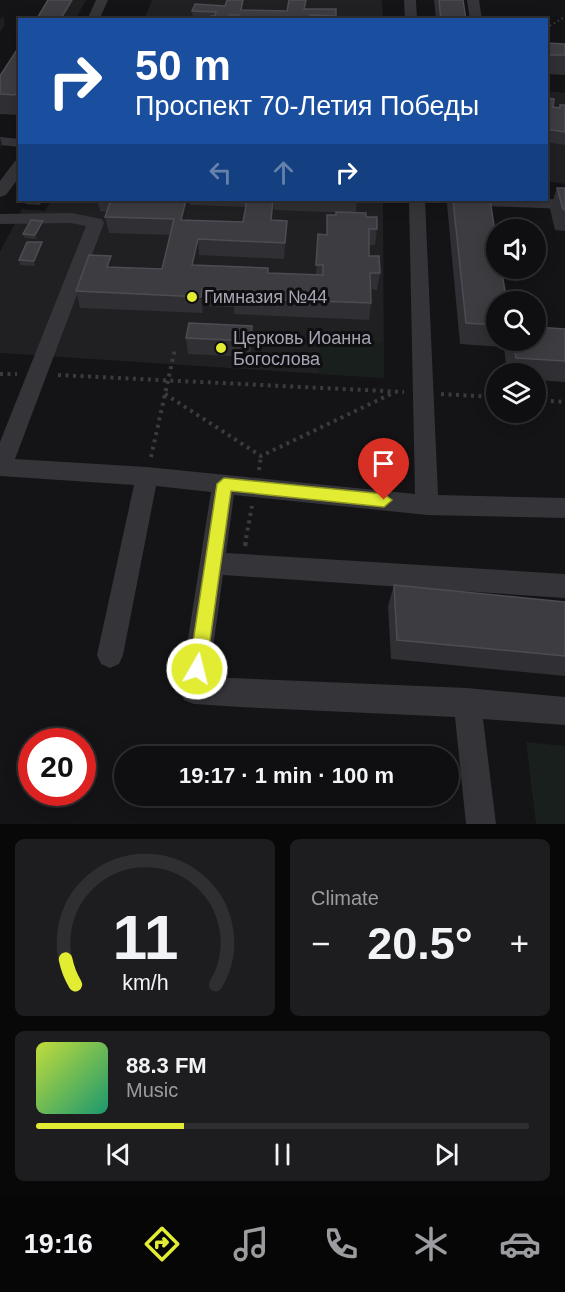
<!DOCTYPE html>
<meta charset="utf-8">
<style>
body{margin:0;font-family:Helvetica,sans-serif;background:#1d1c1e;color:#f1f3f6;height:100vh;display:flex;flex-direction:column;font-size:22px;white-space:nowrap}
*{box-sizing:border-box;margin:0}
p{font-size:20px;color:#9b9c9f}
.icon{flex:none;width:33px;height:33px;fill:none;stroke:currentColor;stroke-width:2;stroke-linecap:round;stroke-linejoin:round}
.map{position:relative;height:824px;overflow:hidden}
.side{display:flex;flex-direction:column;gap:15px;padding:15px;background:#080809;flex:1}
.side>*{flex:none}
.hud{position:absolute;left:18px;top:18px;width:530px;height:183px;border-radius:0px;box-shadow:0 3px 15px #0003,0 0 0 2px #2f2e30;background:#1a4fa0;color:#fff;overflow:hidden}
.controls{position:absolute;left:486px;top:219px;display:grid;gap:12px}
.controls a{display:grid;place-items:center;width:60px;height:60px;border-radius:50%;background:#0f0e10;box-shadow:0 3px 15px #0003,0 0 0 2px #2f2e30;font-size:30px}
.speed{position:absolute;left:18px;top:728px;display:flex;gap:12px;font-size:30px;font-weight:700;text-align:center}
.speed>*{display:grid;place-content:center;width:78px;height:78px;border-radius:50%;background:#0f0e10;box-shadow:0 3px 15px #0003,0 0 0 2px #2f2e30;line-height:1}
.speed .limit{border:9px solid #d22;background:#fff;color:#111}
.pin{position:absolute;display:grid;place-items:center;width:51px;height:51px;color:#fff;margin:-62px -26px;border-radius:50% 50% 50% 0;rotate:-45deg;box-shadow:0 0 6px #0007}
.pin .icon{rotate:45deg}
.me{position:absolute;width:66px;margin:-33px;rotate:8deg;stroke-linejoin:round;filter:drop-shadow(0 0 4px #0008)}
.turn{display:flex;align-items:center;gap:21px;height:126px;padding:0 18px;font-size:27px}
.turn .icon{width:78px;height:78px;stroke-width:2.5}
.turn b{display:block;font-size:42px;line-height:51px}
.lanes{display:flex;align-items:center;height:57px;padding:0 18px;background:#0003;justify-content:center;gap:30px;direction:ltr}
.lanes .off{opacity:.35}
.big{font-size:45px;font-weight:700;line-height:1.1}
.side .widget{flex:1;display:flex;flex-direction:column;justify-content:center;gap:9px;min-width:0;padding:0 21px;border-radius:9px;background:#1d1c1e}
.side .dial{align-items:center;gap:0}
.dial svg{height:156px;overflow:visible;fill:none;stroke:#2f2e30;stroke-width:7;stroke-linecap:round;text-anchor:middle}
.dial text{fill:#f1f3f6;stroke:none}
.song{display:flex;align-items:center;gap:18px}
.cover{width:72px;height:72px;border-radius:9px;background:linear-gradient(135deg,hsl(70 70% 55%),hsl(160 70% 35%))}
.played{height:6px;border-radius:3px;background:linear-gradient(90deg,#e1ec33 30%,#2f2e30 30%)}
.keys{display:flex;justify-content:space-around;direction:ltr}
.heat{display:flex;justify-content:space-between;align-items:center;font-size:33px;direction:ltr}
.side .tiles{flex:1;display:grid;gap:15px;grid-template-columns:1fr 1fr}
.widget:last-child{grid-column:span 2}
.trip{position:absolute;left:114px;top:746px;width:345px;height:60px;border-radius:30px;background:#0f0e10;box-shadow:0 3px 15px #0003,0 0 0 2px #2f2e30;font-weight:700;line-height:60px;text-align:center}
.menu{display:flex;height:96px;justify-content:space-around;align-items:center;background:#060606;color:#9b9c9f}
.menu .icon{width:42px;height:42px}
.menu .on{color:#e1ec33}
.menu b{font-size:27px;color:#f1f3f6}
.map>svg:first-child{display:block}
.built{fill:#201f22}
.green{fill:#191f1d}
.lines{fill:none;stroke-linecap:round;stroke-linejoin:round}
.path-far2{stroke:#3b3a40;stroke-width:2;stroke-dasharray:1.5 3;stroke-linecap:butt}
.path-far1{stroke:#3b3a40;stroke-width:4;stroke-dasharray:3 4.5;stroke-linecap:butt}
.path{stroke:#3b3a40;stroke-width:4.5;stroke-dasharray:4 6;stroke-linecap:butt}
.minor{fill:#353439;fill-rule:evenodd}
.wall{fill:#302f33;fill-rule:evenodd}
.shaded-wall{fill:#1f1e21}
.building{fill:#3d3c41;stroke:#4d4c53;stroke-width:1.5}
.route{fill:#e1ec33;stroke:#929921;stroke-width:1.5}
.poi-dot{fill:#e1ec33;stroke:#0f0e10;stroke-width:2}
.labels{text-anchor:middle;stroke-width:6;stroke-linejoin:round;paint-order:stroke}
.poi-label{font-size:18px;fill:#a6a5b5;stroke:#0f0e10;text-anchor:start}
</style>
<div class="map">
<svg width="565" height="824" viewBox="0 0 565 824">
<rect width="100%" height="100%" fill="#141315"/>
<path class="built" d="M152,0h230l1,19 -239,1z
M546,91l19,2v91l-19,-3z
M51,200h332l1,178 -384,-25v-101l22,-43 23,2z"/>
<path class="green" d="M320,338l64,4v36l-66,-4z
M526,742l39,4v78h-29z"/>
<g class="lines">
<path class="path-far2" d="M546,28l19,-11"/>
<path class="path-far1" d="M0,374h17
M58,375l346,17
M165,394l96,62 134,-64
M441,394l55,3
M536,400l29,2
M151,457l24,-108
M259,470l2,-14
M246,538l6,-32"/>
<path class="path" d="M245,546l2,-10"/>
<path class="minor" d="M96,0h12l-9,20h-12z
M404,0h12l1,20h-12z
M467,0h12l3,20h-12z
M0,137l20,2v8l-20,-2z
M20,160v16l-14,19 -6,2v-16l15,-20z
M565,199v10l-107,-4 -8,-5z
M409,200h16l13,295 127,3v20l-138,-3 -193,-20 -8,58 339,21v24l-342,-23 -14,102 258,11 98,9v28l-82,-6 13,105h-30l-11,-107 -215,-10 -46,-3 -10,-4 -4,-10 31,-198 -55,-6 -33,169 -4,9 -9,4 -9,-4 -4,-9 37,-170 -134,-9v-34l86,-216 -15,-3 -71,1v-10l71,-1 31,6 2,4 -89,236 132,8 268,27z"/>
</g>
<path class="wall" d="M434,0h29l3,20h-30z
M245,4l-2,6 44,1 18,-2h31v11l-143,-1 -1,-8z
M546,43l19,1v31l-19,-1z
M20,45v70l-20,-1v-38z
M546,98l7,9 6,1 1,-3h5v40l-19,-3z
M557,188h8v43l-10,-1 -5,-21z
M24,200h19l-3,5 -14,-1z
M97,200h260l-1,13 -82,-3 -1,10 14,17 -3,22 -85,-4 -2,10 71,8 48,2 2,-41 8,1 40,-18 11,12 -2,16h-6v11l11,17 -3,17 -6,-1v14l-2,17 -135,-6v-7l-30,-1 -1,7 -123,-5 -4,-17 35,-35 2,11 49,2 8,-34 -61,-2 -4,-16 2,-5 -7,-1zM190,205l56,2 -3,15 -56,-2z
M448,200h42l6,102v38h40l29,-11v53l-29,-2v-6h-29l-3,-27 -44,-3 -13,-140z
M44,225l-7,14 -12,-1 -2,-4z
M42,242l1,5 -8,19 -15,-1 -1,-5z
M252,326l1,16 -2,15 -63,-3 -2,-16z
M394,585l171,17v74l-174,-17 -3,-53z"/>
<path class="shaded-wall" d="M72,0h14l-11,20h-15z
M243,0h1l1,4 -4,14v-8z
M3,16l2,9 -5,7v-12z
M20,88v21l-5,-14z
M0,137l2,7 -2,4z
M186,200h4v5l-7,31 -2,-16z
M273,200l1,10 -3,26v-16z
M43,221l1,4 -7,14 -2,-4z
M287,221v16l-3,22 1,-16z
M198,239l1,16 -5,26 -2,-16z
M42,242l1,5 -8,19 -1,-5z
M111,256l3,16 -7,-5z
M202,289l2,17 -1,7 -2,-16z
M252,326l1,16 -2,15v-16z"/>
<path class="building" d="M48,0h24l-12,20h-24z
M227,0h16l-2,10 46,1 2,-11h17l-2,9h32v7l-26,-1v5h-13v-3h-10l-1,3h-48l1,-5h-10l-1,5h-18l1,-4h4l1,-4 -24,-1 3,-7 30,2z
M439,0h24l3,20h-25z
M546,43l19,1v11h-19z
M20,45v43l-5,7 -15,-1v-18z
M546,98l8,1 -1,8 7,1v-3h5v27l-19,-3z
M557,188h8v22l-2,-1z
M111,200h75l-5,20 62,2 4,-22h26l-2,20 16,1 -2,22 -87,-4 -6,26 76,3v5l55,2v-10h-7l2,-31 9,1v-20h9v-3l30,1v4h11v12h-8v27h10l1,17h-10l1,30 -138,-5 1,-7 -32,-2 -1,8 -125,-6 13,-36 22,1 -4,11 55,2 12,-50 -69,-2z
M453,200h37l6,38v30h5l6,34h-11v23l-30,-2z
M31,220l12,1 -8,14 -12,-1z
M27,242h15l-8,19 -15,-1z
M189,323l63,3 -1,15 -65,-3z
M536,327l29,2v32l-49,-3 -3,-18h23z
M394,585l171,17v54l-168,-16z"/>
<path class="route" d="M224,478l160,16 8,6 -8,7 -153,-16 -25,178 -2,6 -7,2 -6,-2 -2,-6 28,-185z"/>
<g class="poi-dot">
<circle cx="192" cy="297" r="6"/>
<circle cx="221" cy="348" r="6"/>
</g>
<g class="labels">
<g class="poi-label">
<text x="204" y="303">Гимназия №44</text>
<text x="233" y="344">Церковь Иоанна<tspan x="233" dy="21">Богослова</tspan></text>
</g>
</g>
</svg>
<div class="controls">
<a><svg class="icon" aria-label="sound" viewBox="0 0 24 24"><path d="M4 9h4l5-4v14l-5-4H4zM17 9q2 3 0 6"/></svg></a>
<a><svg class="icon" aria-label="search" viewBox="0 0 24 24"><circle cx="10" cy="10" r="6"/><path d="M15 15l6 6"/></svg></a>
<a><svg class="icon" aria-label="layers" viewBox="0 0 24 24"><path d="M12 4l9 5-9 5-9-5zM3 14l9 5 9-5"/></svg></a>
</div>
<div class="speed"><div class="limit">20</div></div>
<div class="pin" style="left:384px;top:500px;background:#d93025"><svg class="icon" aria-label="arrive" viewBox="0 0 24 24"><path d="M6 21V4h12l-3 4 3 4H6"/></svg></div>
<svg class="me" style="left:197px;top:669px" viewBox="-20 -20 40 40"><circle r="17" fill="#e1ec33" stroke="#fff" stroke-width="3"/><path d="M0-11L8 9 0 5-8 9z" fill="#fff"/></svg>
<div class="trip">19:17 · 1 min · 100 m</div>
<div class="hud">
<div class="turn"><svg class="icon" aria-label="right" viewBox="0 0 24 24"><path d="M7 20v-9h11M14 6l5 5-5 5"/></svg><div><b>50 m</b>Проспект 70-Летия Победы</div></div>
<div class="lanes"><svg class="icon off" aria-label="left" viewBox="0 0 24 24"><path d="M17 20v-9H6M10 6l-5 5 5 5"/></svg><svg class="icon off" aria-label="ahead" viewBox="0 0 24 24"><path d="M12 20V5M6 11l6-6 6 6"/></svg><svg class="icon" aria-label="right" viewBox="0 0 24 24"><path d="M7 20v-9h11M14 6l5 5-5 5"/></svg></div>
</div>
</div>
<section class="side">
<div class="tiles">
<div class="widget dial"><svg viewBox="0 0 100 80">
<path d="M14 69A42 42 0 1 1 86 69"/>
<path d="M14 69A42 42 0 0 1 9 56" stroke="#e1ec33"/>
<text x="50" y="56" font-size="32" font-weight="700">11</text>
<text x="50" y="72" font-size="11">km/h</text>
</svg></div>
<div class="widget"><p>Climate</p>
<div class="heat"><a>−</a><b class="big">20.5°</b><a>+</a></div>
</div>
<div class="widget">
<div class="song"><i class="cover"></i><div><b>88.3 FM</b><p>Music</p></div></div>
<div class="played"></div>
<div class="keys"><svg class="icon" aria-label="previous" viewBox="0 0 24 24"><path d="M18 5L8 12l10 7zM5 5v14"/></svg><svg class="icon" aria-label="pause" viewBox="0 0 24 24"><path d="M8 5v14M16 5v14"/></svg><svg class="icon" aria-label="next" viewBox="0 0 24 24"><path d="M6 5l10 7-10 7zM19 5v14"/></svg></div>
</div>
</div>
</section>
<nav class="menu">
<b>19:16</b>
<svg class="icon on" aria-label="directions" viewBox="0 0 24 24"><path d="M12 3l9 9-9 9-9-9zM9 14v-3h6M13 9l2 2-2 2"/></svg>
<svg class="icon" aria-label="music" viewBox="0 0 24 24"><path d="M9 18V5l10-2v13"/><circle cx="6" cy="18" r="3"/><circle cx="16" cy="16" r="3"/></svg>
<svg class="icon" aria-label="phone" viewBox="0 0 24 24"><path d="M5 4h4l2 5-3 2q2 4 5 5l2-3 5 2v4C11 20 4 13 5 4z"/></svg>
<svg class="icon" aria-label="climate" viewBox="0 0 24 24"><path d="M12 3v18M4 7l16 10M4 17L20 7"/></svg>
<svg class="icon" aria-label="car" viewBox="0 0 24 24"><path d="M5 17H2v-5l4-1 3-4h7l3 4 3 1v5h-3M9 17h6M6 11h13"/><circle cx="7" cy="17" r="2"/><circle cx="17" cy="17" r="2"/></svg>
</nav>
